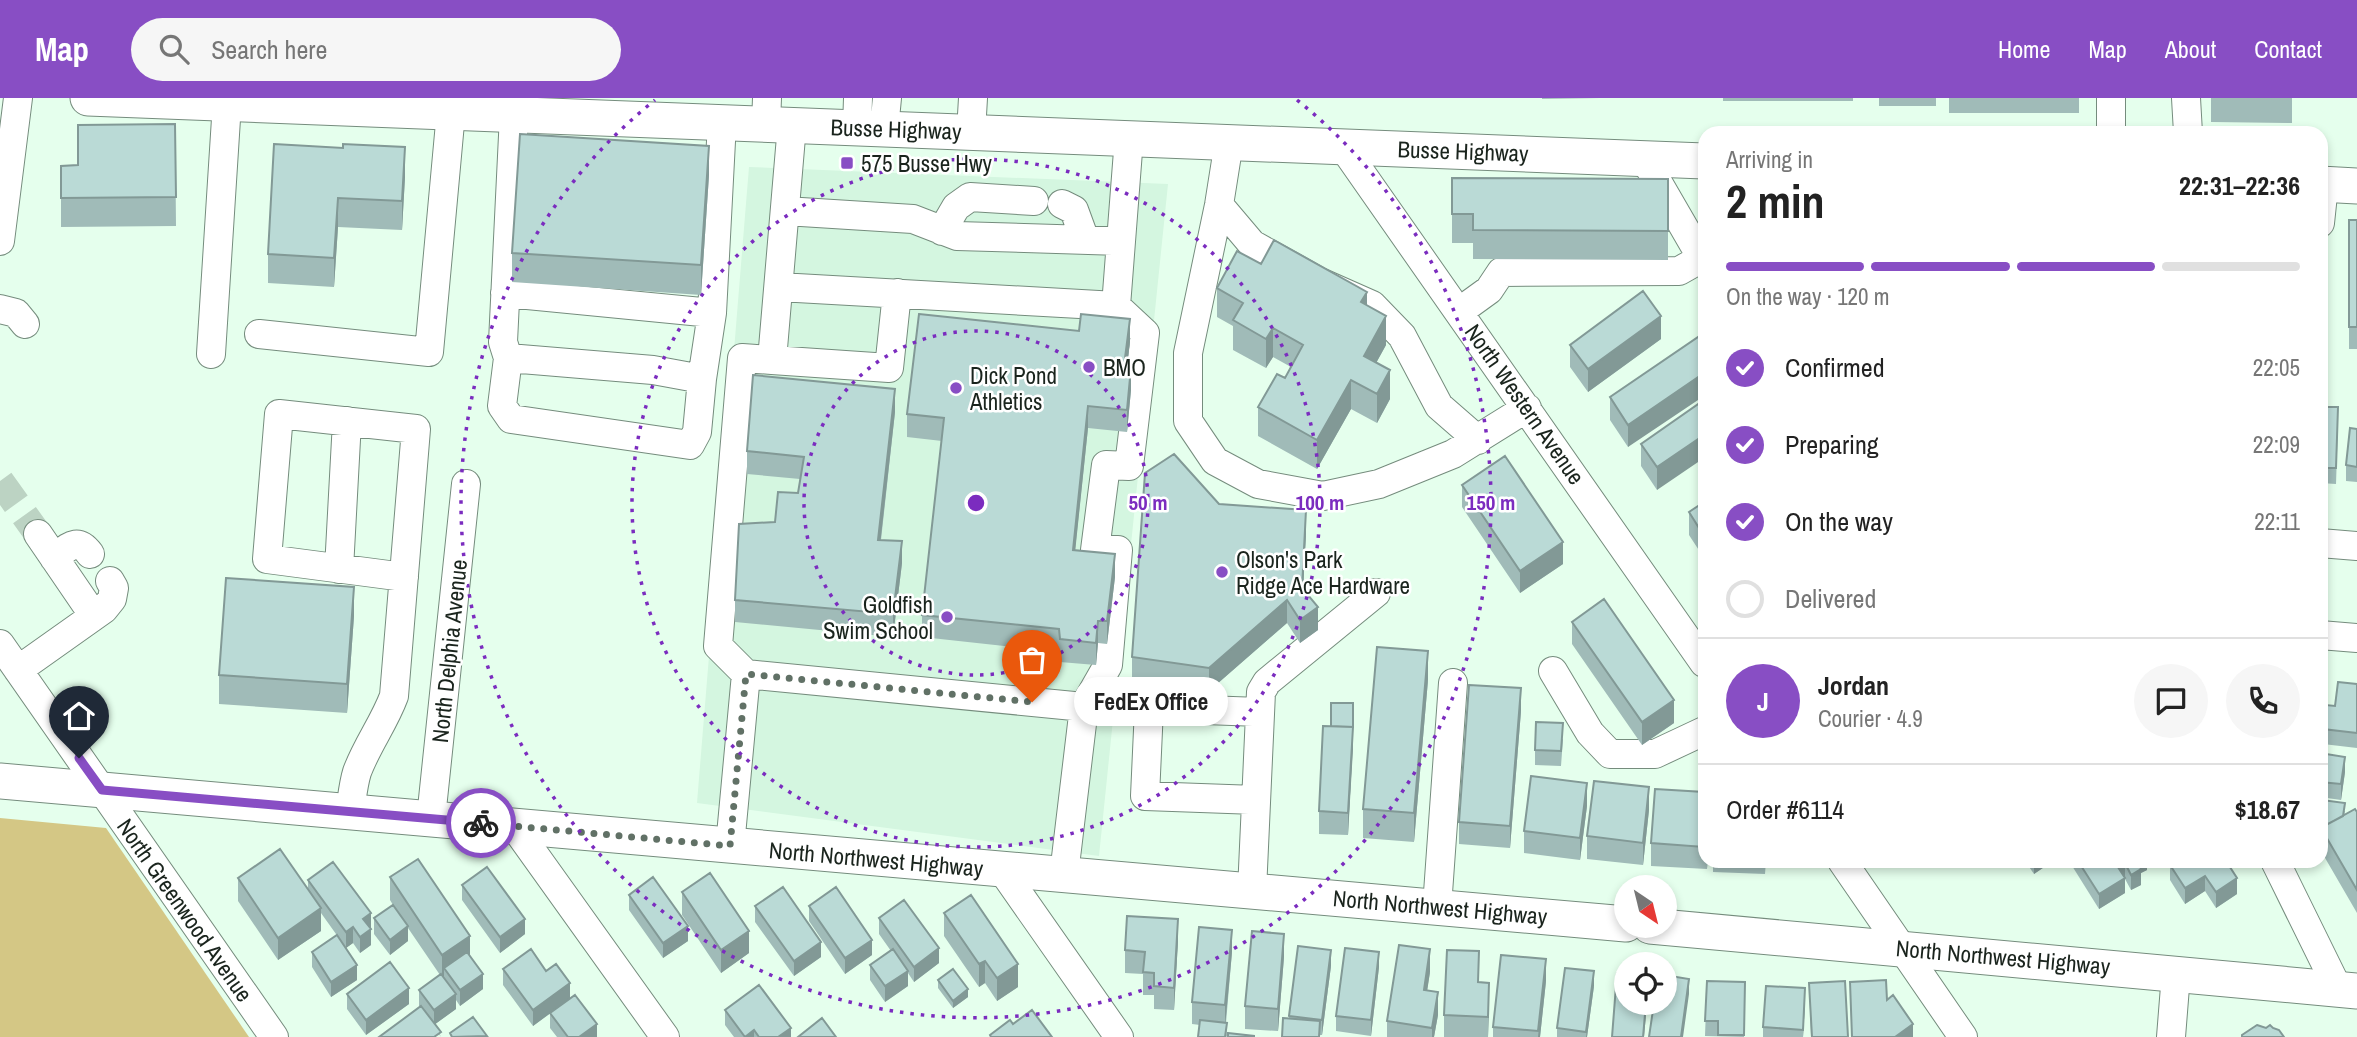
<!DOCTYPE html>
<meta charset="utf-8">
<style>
:root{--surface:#fff;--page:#f6f6f6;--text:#222;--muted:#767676;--line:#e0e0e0;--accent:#884ec4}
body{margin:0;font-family:"Archivo Narrow",sans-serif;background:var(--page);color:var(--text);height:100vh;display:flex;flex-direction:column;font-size:26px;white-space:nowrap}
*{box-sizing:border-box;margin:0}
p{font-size:23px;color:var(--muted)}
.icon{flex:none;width:38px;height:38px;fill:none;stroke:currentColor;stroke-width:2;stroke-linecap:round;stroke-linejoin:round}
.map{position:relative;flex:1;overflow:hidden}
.panel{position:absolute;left:1698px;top:28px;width:630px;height:742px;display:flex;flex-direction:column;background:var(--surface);border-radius:21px;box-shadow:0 4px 10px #0003}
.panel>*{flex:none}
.needle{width:46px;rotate:145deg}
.controls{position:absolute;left:1614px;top:777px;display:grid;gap:14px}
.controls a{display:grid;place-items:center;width:63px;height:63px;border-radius:50%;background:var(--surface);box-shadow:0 4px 10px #0003;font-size:35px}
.pin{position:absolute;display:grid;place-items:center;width:60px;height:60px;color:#fff;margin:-72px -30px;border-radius:50% 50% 50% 0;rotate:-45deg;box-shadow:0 0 7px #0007}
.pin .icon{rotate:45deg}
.courier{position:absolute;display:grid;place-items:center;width:70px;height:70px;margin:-35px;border:5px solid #884ec4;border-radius:50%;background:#fff;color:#222;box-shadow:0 2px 9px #0007}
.bubble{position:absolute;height:49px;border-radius:24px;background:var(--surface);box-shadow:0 4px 10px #0003;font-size:23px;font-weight:800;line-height:49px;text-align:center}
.overview em{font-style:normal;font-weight:800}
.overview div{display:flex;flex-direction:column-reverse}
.overview{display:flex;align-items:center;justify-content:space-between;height:119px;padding:0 28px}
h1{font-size:46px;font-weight:800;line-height:52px}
.bar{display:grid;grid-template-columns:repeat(4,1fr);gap:10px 7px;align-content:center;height:84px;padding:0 28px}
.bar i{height:9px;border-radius:5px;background:var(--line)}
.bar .active{background:var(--accent)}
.bar p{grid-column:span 4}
.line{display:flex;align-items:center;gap:18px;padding:0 28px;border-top:2px solid var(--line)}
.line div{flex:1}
.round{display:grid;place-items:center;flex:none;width:74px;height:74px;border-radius:37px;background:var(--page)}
ol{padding:0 28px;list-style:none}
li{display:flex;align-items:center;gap:21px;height:77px}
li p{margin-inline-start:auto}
li .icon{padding:7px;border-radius:50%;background:var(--accent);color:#fff;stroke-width:4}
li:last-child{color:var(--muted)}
li i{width:38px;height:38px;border:4px solid var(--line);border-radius:50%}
header{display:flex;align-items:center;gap:42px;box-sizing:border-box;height:98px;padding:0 35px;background:var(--accent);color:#fff}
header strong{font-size:33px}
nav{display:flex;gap:38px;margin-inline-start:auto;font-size:24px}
.search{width:490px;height:63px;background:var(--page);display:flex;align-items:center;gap:18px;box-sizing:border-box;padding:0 24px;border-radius:38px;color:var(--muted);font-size:26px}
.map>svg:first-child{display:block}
.built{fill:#d4f6e0}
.green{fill:#d4c785}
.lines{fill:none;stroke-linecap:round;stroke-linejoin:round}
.minor-tunnel{stroke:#bcd3c3;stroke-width:28;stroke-dasharray:28 14;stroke-linecap:butt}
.minor-casing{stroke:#758c7d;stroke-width:30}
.major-casing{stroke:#758c7d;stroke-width:37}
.minor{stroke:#fff;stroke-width:28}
.major{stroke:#fff;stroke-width:35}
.wall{fill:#a0bbb8}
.shaded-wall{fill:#829996}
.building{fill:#badad6;stroke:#829996;stroke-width:2}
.done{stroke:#617166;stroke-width:7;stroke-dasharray:0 12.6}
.route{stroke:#884ec4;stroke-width:9}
.ring{fill:none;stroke:#7b2cbf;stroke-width:3.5;stroke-dasharray:3.5 7}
.poi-dot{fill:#884ec4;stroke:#fff;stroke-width:2.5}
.labels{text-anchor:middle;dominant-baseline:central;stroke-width:5;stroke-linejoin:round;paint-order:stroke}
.street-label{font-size:23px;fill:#1a241d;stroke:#fff}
.poi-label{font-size:23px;fill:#1a241d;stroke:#fff;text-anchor:start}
.centre{fill:#7b2cbf;stroke:#fff;stroke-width:3.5}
.ring-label{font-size:21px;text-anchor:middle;font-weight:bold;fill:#7b2cbf;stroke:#fff;stroke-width:5;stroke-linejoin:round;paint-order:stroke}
</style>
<header>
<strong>Map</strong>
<div class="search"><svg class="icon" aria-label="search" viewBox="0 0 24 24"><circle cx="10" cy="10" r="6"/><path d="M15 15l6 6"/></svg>Search here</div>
<nav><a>Home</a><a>Map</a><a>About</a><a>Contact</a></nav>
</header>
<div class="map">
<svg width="2357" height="939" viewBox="0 0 2357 939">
<rect width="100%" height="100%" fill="#e5ffed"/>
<path class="built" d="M749,69l419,17 -69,672 -402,-53z"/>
<path class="green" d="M0,720l106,10 143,209h-249z"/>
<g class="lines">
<path class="minor-tunnel" d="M0,383l38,53"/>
<g class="minor-casing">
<path id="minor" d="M2186,0l2,35
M766,26l1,-26
M857,30l1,-30
M884,31l3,-31
M971,34l2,-34
M2111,35v-35
M1229,44l-10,63 -31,148v68l27,40 43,23 65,12 56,-12 74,-30 74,-46
M1343,49l361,516
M1649,69l55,95
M1062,106l12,6 11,30
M1219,107l33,39 68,38 52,23 30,31 37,70 39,34
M785,113l128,8 44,17 164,5
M2320,125l4,-38
M942,133l14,-24 14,-10 64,4
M0,143l18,-143
M779,189l337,19 29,27 -16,133 -23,-1 -11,85h23l-10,115 -24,42
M505,195l207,20
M1116,208l13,-168
M0,211l16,4 9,11
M1460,213l29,-21 12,-18 178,-1 23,-13
M259,236l170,18 22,-240 5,-14
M211,256l16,-251
M508,260l145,12 49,9 -5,53 -7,13 -179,-26 -9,-13 6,-48 -5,-16 11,-227
M772,262l117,8 8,-75
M702,281l10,-66 10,-191
M38,436l56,82
M2320,445l37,3
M54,460c15,-11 23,-22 36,-4
M339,471l8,-148
M2320,537l37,3
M0,546l274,393
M18,572l86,-61 8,-10 2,-11 -4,-7
M1553,573l37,62 20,21h45l49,-23
M746,576l338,33 -20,167
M1256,702l-111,-4 4,-88 111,4
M350,713c2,-12 3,-26 7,-39 10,-27 27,-49 37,-76l22,-267 -137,-15 -12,145 137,18
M431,720l35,-334
M514,728l151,211
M730,748l16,-172 -28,-28 24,-288 30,2 20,-235
M1842,763l121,176
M2275,763l63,128
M1002,772l117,167
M1252,793l9,-199 6,-10 109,-89
M1437,809l16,-224
M2171,939l5,-63"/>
</g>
<g class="major-casing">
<path id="major" d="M88,0l1616,63
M2320,86l37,2
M0,683l1626,143
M1650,828l707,65"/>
</g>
<use href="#minor" class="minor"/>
<use href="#major" class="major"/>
</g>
<path class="wall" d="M1542,0h58l-58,1z
M1723,0h130v3h-130z
M1879,0h57v8h-57z
M1949,0h130v15h-130z
M2211,0h81v25l-81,-1z
M175,26l1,102 -115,1v-61l17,-1z
M274,46l131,33 -3,53 -64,-3 -4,60 -66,-4v-29z
M709,77l-8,120 -189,-13v-29z
M1452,80l216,1v81l-195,-1v-16h-21z
M2349,122h8v129h-8z
M1261,166l106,41 19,40 -10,18 14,36 -13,24 -26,-14 -34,60 -59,-33v-29l27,-29 6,-11 -18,-10 -7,11 -33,-18v-24l-16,-9v-29z
M1704,235l-76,114 -18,-27v-23z
M1661,241l-73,53 -18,-25v-22z
M1130,244l-3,25 4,23 -4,42 -39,-4 -13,122 40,27 -8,67 -9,-1 -2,22 -36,-3 -1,-10 -137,-15v-22l20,-174 -35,-4v-23z
M2320,258l4,16 -2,25h-2z
M1704,302l-47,90 -16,-24v-22z
M2320,309l18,16 -2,61 -16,-1z
M895,314l-14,128 21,23 -9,74 -158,-15v-22l40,-78 23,-29 2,-14 -53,-5v-23z
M2357,331v53l-11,-1v-16z
M1462,387l101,79 -43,29 -58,-86z
M1704,404v56l-15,-23v-23z
M1219,406l87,29 -3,56 15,41 -18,13 -13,-20 -78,68 -77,-12v-22z
M354,518l-7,97 -128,-9v-29z
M1572,524l102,101 -32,22 -70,-101z
M1428,582l-14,162 -51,-4v-29z
M2357,586v64l-34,-4v-15l12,-23z
M1353,605v33l-5,99 -29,-1v-23l12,-85z
M1521,613l-11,137 -51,-4v-22z
M1563,641l-2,27 -26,-1v-15z
M2320,655l25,19 -4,28 -21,-3z
M1704,694v69h4l-1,8 -56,-3v-23z
M1587,708l-7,54 -56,-7v-22z
M1649,712l-6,55 -56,-6v-23z
M2345,713l-1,4 13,-3v101l-36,-62 -1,-39z
M1713,763h53l-1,13 -52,-2z
M1961,763h15l-10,7z
M2025,763h28l-19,13z
M2069,763h78v9l-6,3v12l-10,5 -6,-11v14l-26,16z
M2176,763l61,33 -21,14 -11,-17 -20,13 -15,-24v-15z
M390,779l80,79 13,33 -23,17 -4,-6v9l-21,15 6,13 -22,-31v-16l21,-15 -32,-47v13l-18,14 -16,-21v-16l19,-13 -3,-5z
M238,780l70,11v-9l63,49v16l-11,8 -7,-10 -7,5 -25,-35v18l-43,29 -40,-59z
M462,787l63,49 -25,19 -38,-53z
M682,794l67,61 -28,20 -39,-58z
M629,797l59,46 -25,17 -34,-48z
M755,808l66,51 -27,19 -39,-54z
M809,808l63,49 -27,19 -36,-53z
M944,815l74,74 -21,14 -12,-18 -6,4 -35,-51z
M879,820l60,45 -25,19 -6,-9v13l-23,16 -15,-22v-15l21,-14 -12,-17z
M1178,843l-4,69 -20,-1v-14h-11v-21l-18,-1v-23z
M312,854l45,28 -26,17 -19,-30z
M1232,854l-6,71 1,14 -27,-12 -8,-1v-22z
M1284,859l-6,74 -33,-2v-23z
M1331,868l-9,69h-2l-31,-16v-3z
M1379,869l-8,69 -35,-5v-15z
M503,871l43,2 24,27 27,39h-40l-7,-9v-15l-17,13 -30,-41z
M1430,874l-3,18 11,25 -4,22h-47v-16z
M938,882l30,17 -15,11 -15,-20z
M1546,883l-6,56h-47v-10z
M1707,883l38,1 -1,55 -39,-1z
M1479,884l10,23 -1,32h-44v-22z
M1809,885l39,54h-37z
M1594,888l-7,51h-30v-9z
M347,896l62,10 -43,31 -19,-26z
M1805,905l-2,34h-40v-10z
M725,912l66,27h-57l-9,-12z"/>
<path class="shaded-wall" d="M709,48v29l-8,120v-30z
M405,49v30l-3,53v-29z
M338,100v29l-4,60v-29z
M1367,194v29l-6,-19z
M1386,218v29l-22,40v-29z
M1661,218v23l-73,53v-23z
M1130,221v23l-6,47v-23z
M1273,230v29l-7,11v-29z
M1131,269v23l-4,42v-22z
M1390,272v29l-13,24v-29z
M1704,275v23l-76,51v-22z
M1351,282v29l-34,60v-29z
M895,291v23l-17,151v-23z
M1088,308v22l-15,144v-22z
M1704,337v23l-47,32v-23z
M1306,412v23l-4,77v-22z
M902,443v22l-9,74v-23z
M1563,444v22l-43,29v-22z
M1115,456v23l-8,67v-23z
M354,489v29l-7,97v-29z
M1287,502v23l-78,68v-23z
M1318,509v23l-18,13v-23z
M1098,523v22l-2,22v-22z
M1428,553v29l-14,162v-29z
M1521,590v23l-11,137v-22z
M1674,602v23l-32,22v-23z
M1353,629v22l-5,86v-22z
M2345,659v15l-4,28v-16z
M1587,685v23l-7,54v-22z
M1649,689v23l-6,55v-22z
M1966,763h10l-10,7z
M2034,763h19l-19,13z
M2136,763h11v9l-6,3v12l-10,5v-15z
M2125,765v30l-26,16v-15l21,-13v-15z
M2205,778v15l-20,13v-16z
M2237,780v16l-21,14v-16z
M321,810v23l-43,29v-22z
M371,815v32l-11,8v-16l3,-18z
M525,821v15l-25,19v-16z
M1178,821v22l-4,69v-22z
M408,828v15l-18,14v-15z
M688,828v15l-25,17v-15z
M353,829v16l-7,5v-16z
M1232,832v22l-7,75v-22z
M749,833v22l-28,20v-23z
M1284,836v23l-6,74v-22z
M470,838v23l-26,9v8l-2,2v-23z
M872,842v15l-27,19v-16z
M821,844v15l-27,19v-15z
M939,850v15l-25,19v-15z
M1430,851v23l-6,40v-22z
M1331,852v16l-9,69v-15z
M1379,854v15l-8,69v-16z
M1546,861v22l-6,56h-2z
M985,863v22l-6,4v-23z
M1018,866v23l-21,14v-23z
M357,867v15l-26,17v-15z
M908,873v15l-23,16v-16z
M1594,873v15l-7,51h-1z
M483,876v15l-23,17v-16z
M1689,881v15l-6,43h-2z
M570,885v16l-37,27v-16z
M1489,885v22l-1,32v-20z
M409,890v16l-43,31v-15z
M1805,890v15l-2,34v-7z
M968,891v8l-15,11v-7z
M1438,894v23l-4,22h-2v-9z
M456,896v15l-22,16v-15z
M1646,905h1l-3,34h-1z
M597,926v13h-18z
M1913,926v13h-18z
M791,930v9h-13z
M754,932v7h-9z"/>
<path class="building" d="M175,26l1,73 -115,1v-32l17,-1v-40z
M520,36l189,12 -8,119 -189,-12z
M274,46l69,4v-4l62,3 -3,54 -64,-3 -4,60 -66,-4z
M1452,80l216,1v52l-195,-1v-16h-21z
M2349,122h8v107h-8z
M1274,142l93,52 -6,10 25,14 -22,40 26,14 -13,24 -26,-14 -34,60 -59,-33 19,-33 8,4 18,-33 -30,-17 -7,11 -33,-19 10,-17 -26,-15 20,-37 24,13z
M1643,193l18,25 -73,53 -18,-24z
M919,216l160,17 2,-17 49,5 -6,47 7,1 -4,43 -39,-4 -15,144 42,4 -8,67h-9l-2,22 -36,-4 -1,-10 -137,-14 22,-197 -37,-4z
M1704,235v40l-76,52 -18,-28z
M2320,258l4,1 -2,25h-2z
M753,277l142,14 -17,151 24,1 -9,73 -158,-14 4,-76 36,-2 3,-30 20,1 6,-36 -57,-6z
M1704,302v35l-47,32 -16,-23z
M2320,309h18l-2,61h-16z
M2350,330l7,1v38l-11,-2z
M1174,356l45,50 87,6 -4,78 16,19 -18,13 -13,-20 -78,68 -77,-11 13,-184z
M1505,358l58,86 -43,29 -58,-86z
M1704,404v34l-15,-24z
M226,480l128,9 -7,97 -128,-9z
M1604,501l70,101 -32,22 -70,-100z
M1377,549l51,4 -14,162 -51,-4z
M2338,584l19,2v49l-34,-4 3,-24 9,1z
M1469,587l52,3 -11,138 -51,-4z
M1331,605h22v25v-1l-22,-1z
M1536,624l27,1 -2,28 -26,-1z
M1323,628l30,1 -5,86 -29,-2z
M2320,655l25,4 -4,27 -21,-2z
M1531,678l56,7 -7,55 -56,-7z
M1594,683l55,6 -6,56 -56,-7z
M1655,691l49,3v55l-53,-4z
M2322,702l23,3 -2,13 -17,9h-6z
M2355,711l2,3v78l-36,-62z
M280,751l41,59 -43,30 -40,-60z
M418,761l52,77 -28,19 -52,-78z
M2078,763h36l11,17 -26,16z
M2118,763h19l4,8 -10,6 -6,-12 -5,3z
M2176,763h50l11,17 -21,14 -11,-16 -20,12 -15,-23z
M333,764l38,51 -8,6 8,10 -11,8 -7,-10 -7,5 -38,-52z
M487,769l38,52 -25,18 -38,-52z
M710,775l39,58 -28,19 -39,-58z
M653,779l35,49 -25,17 -34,-48z
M783,789l38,55 -27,19 -39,-55z
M836,789l36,53 -27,18 -36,-52z
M971,797l47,69 -21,14 -12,-17 -6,3 -35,-51z
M904,802l35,48 -25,19 -35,-49z
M393,807l15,21 -18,14 -16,-22z
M1127,818l51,3 -4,69 -20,-2v-13l-11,-1 2,-20 -20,-2z
M1199,829l33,3 -7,75 -33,-3z
M1252,833l32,3 -6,75 -33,-3z
M337,837l20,30 -26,17 -19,-30z
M1399,847l31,4 -6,41 14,2 -6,36 -45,-7z
M1298,848l33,4 -9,70 -33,-4z
M1345,850l34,4 -8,68 -35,-4z
M531,851l15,22 10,-7 14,19 -37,27 -30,-41z
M893,851l15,22 -23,15 -15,-21z
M1447,852l32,1 -1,31 11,1 -1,34 -44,-2z
M467,854l16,22 -23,16 -16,-22z
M1501,857l45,4 -8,72 -45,-4z
M390,864l19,26 -43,32 -19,-26z
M1565,870l29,3 -8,61 -29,-4z
M953,871l15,20 -15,12 -15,-21z
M1617,875h9v30h20l-3,34h-31z
M441,876l15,20 -22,16 -15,-20z
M1664,877l25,4 -8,58h-32l5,-34h10z
M1886,882l1,20 6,-5 20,29 -18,13h-43l-2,-55z
M1707,883l38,1 -1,53h-26v-14h-13z
M1845,883l3,56h-36l-3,-54z
M759,887l32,43 -13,9h-19l-5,-7 -9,7 -20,-27z
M1766,888l39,2 -2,42 -40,-3z
M575,897l22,29 -18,13h-11l-18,-24z
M421,908l20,26 -7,5h-55z
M1032,912l20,27h-61l-1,-2 20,-15 3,4z
M473,919l14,19 -35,1 -2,-4z
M822,920l14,19h-38z
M1283,920l37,3 -1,16h-37z
M1200,922l27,3 -2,14h-27z
M2257,927l9,3 4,-3 3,3 6,2 5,7h-42v-2z
M1228,935l26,3v1h-26z"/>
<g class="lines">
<path class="done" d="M481,725l249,23 16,-172 286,28"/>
<path class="route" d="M79,660l23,32 379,33"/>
</g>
<g class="ring">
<circle cx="976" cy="405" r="172"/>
<circle cx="976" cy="405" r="344"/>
<path d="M1297 2A515 515 0 1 1 655 2"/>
</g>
<g class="poi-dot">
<rect x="840" y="58" width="14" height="14" rx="3.5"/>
<circle cx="1089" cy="269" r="7"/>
<circle cx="956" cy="290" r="7"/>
<circle cx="1222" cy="474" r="7"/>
<circle cx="947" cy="519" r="7"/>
</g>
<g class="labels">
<g class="street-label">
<text transform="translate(896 31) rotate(2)">Busse Highway</text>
<text transform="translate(1463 53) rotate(2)">Busse Highway</text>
<text transform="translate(1525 306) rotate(55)">North Western Avenue</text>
<text transform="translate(449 553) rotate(-84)">North Delphia Avenue</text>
<text transform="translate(876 761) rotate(5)">North Northwest Highway</text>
<text transform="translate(1440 809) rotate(5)">North Northwest Highway</text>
<text transform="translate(185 812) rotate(55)">North Greenwood Avenue</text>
<text transform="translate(2003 859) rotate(5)">North Northwest Highway</text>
</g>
<g class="poi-label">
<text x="861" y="65">575 Busse Hwy</text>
<text x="1103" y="269">BMO</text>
<text x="970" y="277">Dick Pond<tspan x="970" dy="26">Athletics</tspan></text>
<text x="1236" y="461">Olson's Park<tspan x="1236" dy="26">Ridge Ace Hardware</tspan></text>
<text x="933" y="506" text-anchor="end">Goldfish<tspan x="933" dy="26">Swim School</tspan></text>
</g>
</g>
<circle cx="976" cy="405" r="10" class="centre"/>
<g class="ring-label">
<text x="1148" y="412">50 m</text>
<text x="1320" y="412">100 m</text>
<text x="1491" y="412">150 m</text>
</g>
</svg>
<div class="controls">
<a><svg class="needle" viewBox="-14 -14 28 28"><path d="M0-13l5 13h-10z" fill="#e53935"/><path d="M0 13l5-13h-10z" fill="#767676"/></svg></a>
<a><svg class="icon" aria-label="locate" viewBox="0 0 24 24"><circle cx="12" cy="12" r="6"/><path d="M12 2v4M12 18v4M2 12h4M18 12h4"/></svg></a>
</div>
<div class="pin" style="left:1032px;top:604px;background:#ea580c"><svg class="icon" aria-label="bag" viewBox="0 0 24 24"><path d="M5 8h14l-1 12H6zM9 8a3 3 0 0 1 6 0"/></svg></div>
<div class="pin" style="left:79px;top:660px;background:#1f2937"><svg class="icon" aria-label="home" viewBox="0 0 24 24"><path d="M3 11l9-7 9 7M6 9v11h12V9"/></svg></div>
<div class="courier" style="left:481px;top:725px"><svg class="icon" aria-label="bike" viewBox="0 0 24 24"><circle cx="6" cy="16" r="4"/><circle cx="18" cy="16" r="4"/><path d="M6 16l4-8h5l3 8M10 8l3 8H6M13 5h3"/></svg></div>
<div class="bubble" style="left:1074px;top:579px;width:154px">FedEx Office</div>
<section class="panel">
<div class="overview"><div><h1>2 min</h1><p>Arriving in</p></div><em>22:31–22:36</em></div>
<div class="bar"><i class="active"></i><i class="active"></i><i class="active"></i><i></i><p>On the way · 120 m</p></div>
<ol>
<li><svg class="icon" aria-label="check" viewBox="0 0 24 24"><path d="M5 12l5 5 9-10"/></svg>Confirmed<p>22:05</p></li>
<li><svg class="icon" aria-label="check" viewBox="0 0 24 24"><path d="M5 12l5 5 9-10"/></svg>Preparing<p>22:09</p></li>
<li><svg class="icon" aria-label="check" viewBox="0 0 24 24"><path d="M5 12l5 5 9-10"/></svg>On the way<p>22:11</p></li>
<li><i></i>Delivered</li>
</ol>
<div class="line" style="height:126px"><b class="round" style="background:var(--accent);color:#fff">J</b><div><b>Jordan</b><p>Courier · 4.9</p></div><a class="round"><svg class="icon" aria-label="chat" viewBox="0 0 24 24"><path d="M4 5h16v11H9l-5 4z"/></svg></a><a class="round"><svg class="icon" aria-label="phone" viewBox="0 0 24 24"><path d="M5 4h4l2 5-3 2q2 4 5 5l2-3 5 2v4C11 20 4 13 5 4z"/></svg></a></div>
<div class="line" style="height:91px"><div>Order #6114</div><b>$18.67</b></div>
</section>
</div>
